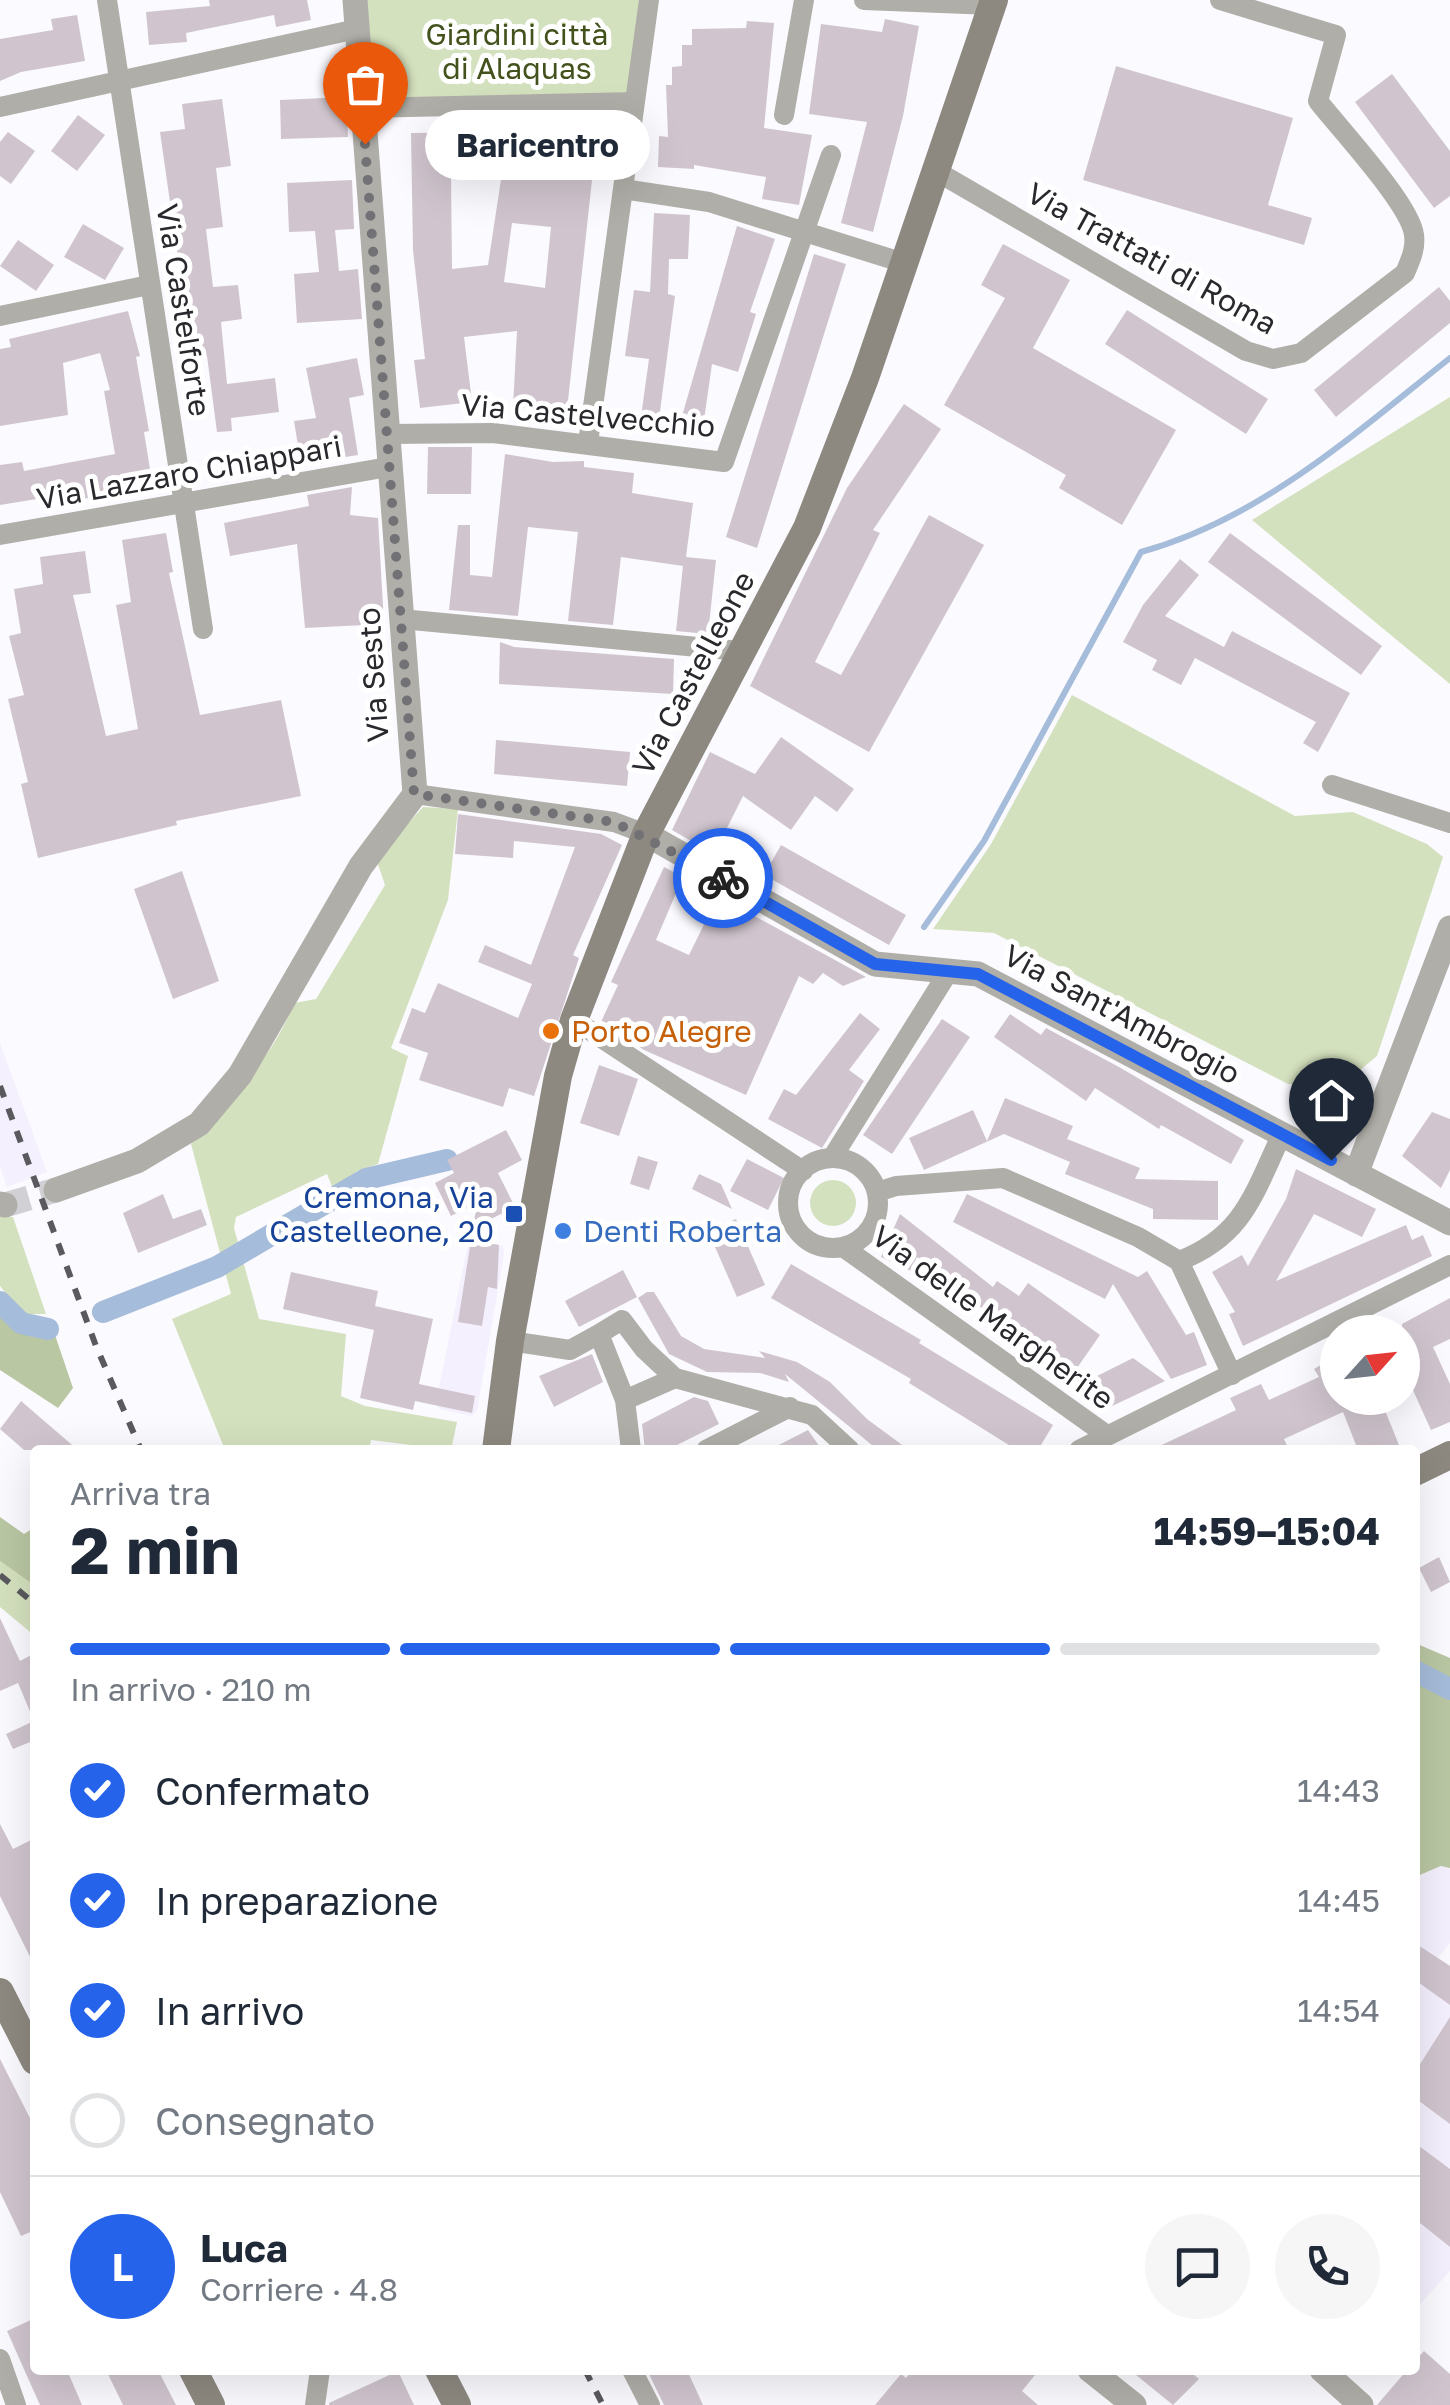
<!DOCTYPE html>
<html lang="it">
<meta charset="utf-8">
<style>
:root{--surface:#fff;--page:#f6f6f7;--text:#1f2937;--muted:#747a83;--line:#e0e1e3;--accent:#2563eb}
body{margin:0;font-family:"Golos Text",sans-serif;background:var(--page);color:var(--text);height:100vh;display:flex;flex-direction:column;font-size:38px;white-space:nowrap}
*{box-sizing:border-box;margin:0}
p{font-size:32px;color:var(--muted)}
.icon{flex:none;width:55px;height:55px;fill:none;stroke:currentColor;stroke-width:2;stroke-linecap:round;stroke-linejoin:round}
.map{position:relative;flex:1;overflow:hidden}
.details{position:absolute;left:30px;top:1445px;width:1390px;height:930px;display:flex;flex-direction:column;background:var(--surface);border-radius:10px;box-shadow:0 10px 40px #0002}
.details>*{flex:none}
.needle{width:65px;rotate:63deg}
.controls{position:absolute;left:1320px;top:1315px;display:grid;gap:20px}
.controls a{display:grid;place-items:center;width:100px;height:100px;border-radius:50%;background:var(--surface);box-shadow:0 10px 40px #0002;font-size:50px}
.pin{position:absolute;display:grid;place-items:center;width:85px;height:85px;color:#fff;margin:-102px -42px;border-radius:50% 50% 50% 0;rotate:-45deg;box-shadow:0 0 10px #0007}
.pin .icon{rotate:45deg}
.courier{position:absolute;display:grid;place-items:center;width:100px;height:100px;margin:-50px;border:8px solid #2563eb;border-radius:50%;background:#fff;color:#222;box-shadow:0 2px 12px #0007}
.bubble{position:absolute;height:70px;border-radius:35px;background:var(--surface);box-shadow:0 10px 40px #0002;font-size:32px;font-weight:700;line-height:70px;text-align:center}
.headline em{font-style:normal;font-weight:700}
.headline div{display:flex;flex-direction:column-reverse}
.headline{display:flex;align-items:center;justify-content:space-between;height:170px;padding:0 40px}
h1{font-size:65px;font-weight:700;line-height:75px}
.bar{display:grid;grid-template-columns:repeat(4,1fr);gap:15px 10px;align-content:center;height:120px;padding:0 40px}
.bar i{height:12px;border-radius:8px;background:var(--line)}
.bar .active{background:var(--accent)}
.bar p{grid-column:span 4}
.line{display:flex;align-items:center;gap:25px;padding:0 40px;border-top:2px solid var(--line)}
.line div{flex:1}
.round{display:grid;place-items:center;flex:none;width:105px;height:105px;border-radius:52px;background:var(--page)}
ol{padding:0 40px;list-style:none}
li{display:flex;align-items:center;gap:30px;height:110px}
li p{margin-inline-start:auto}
li .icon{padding:10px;border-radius:50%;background:var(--accent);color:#fff;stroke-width:4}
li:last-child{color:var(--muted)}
li i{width:55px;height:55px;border:5px solid var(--line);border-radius:50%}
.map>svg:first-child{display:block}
.built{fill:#f4f0fd}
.green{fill:#d4e1be}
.forest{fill:#bac7a3}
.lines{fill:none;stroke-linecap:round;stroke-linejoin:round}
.stream{stroke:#a5bcda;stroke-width:6}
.canal{stroke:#a5bcda;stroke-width:22}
.building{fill:#d0c5ce;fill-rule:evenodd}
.tertiary-tunnel{stroke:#d1d0d5;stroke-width:25;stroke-dasharray:25 12;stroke-linecap:butt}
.minor{stroke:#b0aea8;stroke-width:20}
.tertiary{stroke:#b0aea8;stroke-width:25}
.secondary{stroke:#8d8981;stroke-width:28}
.rail{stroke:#5a595e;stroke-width:6;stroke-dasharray:12 12;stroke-linecap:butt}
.done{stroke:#727276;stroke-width:10;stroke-dasharray:0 18}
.route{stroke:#2563eb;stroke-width:12}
.food-dot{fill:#e8710a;stroke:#fff;stroke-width:4}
.transit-dot{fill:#1a4fb4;stroke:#fff;stroke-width:4}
.shop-dot{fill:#3f7fe0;stroke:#fff;stroke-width:4}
.labels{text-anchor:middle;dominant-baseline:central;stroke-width:10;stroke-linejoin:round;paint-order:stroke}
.park-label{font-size:30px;fill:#43521c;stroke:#fff}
.street-label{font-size:30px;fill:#29282d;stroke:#fff}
.food-label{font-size:30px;fill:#c56008;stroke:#fff;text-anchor:start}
.transit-label{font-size:30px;fill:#164399;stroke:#fff;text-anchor:end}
.shop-label{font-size:30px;fill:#366cbe;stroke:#fff;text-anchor:start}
</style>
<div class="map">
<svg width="1450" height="2405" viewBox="0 0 1450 2405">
<rect width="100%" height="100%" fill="#fbfaff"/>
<path class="built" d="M0,1043l47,129 -40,15 -7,-21z
M474,1240l29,6 1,8 -27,157 -5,5 -33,-7 -3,-6 32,-159z
M1442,1866l8,2v75l-12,15 12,8v305l-35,39v-433z"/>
<path class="green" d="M357,0h291l-15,100 -266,4z
M1450,397v287l-198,-164z
M1072,695l223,121 58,-4 74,32 16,13 -66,199 -29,24 -19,6 -41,-2 -294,-151 -61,-4 58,-85z
M423,807l35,2 -10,91 -57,148 17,8 -30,108 -21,7 -24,18 -6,-15 -91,43 -2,11 25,91 87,15 -5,62 24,10 92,16 -6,28 -80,-10 -2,10h-144l-53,-131 59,-25 -40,-150c38,-43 82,-86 103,-141l22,-4 69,-114 -9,-26z
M810 1203a23 23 0 1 1 46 0a23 23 0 1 1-46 0Z
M0,1217h13l33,97h-24l-22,-28z
M0,1561l35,25v50l-35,-29z"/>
<path class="forest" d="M0,1314l14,15 41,6 18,53 -15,20 -58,-38z
M0,1517l24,17 11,-7v59l-35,-25z
M1415,1643l35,15v210l-9,-2 -26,11z"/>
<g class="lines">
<path class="stream" d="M924,927l60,-86 157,-289c120,-33 213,-118 309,-194"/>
<path class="canal" d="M0,1302l21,21 27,6
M103,1312l114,-45 149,-88 81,-19
M1415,1671l35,18"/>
</g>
<path class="building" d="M209,0h98l4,20 -35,7 -2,-12 -88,18 1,9 -38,3 -3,-33 64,-6z
M77,15l8,46 -64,11 -21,9v-42l53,-9 -2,-11z
M885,19l34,7 -16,90 -30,116 -32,-9 26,-101 -58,-8 12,-90 61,8z
M747,21l27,2 -10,105 48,7 -13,70 -37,-6 4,-22 -72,-12v4l-36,-2 1,-31 9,1 -2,-52h6v-18l10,-1v-21h10v-16l54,-1z
M1116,66l177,52 -25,87 44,13 -8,27 -221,-65z
M1392,74l58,77v45l-16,12 -79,-106z
M346,97l2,40 -67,2 -1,-39z
M222,99l9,67 -15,2 7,59 -17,2 7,58 25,-2 4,34 -21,3 6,62 48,-6 4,34 -48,6 1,13 -15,1 -10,-76 -15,1 -9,-93 -4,1 -19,-133 25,-3 -3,-25z
M78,115l27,20 -28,36 -26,-20z
M8,132l27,19 -24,33 -11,-8v-34z
M502,132l100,10 -3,38h-7l-25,230 -54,-3 4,-76 -53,6 8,65 -52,6 -6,-48 11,-1 -12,-109 -2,-117zM451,173h51l-14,92 -36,4zM512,223l39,4 -6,61 -41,-6z
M352,180l2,49 -19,1 4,41 19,-2 4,50 -65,4 -3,-49 25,-2 -4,-41 -26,1 -2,-49z
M654,213l36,2 -2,44h-19l-1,35 7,2 -17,131 -18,-3 9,-65 -24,-3 9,-66 16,2z
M83,224l41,24 -19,32 -41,-23z
M737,226l38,13 -25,73 6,2 -18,58 -26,-8 -10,70 -24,-4z
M18,240l36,25 -18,26 -36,-25z
M1003,244l67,36 -37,68 143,82 -54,95 -63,-37 7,-13 -122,-70 61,-107 -24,-13z
M814,254l32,10 -89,284 -31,-11z
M1439,287l11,14v22l-114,94 -22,-27z
M1127,310l141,89 -22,35 -141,-90z
M128,311l12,45 -4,1 13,74 -5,1 9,56 -103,16 -1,-7 -49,8v-40l22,-3 2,9 91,-17 -11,-63 6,-1 -10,-37 -37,10 5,52 -68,11v-77l11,-2 -2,-8z
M357,358l7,37 -15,3 9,57 -57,9 -7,-43 22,-3 -10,-50z
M904,404l37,25 -68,101 7,3 -65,129 26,13 88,-160 55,30 -115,207 -119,-66 97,-198z
M428,447h44l-1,47h-44z
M505,454l48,8 31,-1v6l50,6 -2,20 61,10 -7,54 30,3 -8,74 -32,-3 7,-65 -62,-9 -8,68 -45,-4 10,-89 -50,-5 -10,89 -69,-6 9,-85h12v50l22,2z
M352,487l-2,28 28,3 6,106 -79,4 -8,-84 -67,12 -6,-33 85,-17 -2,-11z
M166,533l7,39 -4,1 31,142 81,-15 20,96 -125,25 1,4 -139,33 -17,-74 7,-2 -20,-83 16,-4 -15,-59 12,-3 -7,-44 29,-5 -3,-27 45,-6 6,42 -18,2 33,141 32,-7 -22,-124 15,-3 -9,-62z
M1230,533l152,113 -21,29 -153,-113z
M1180,559l19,16 -34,41 59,31 8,-16 118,62 -32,59 -15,-9 13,-21 -121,-64 -14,27 -29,-15 5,-10 -34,-18 20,-37z
M500,642l14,5 160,12 -1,35 -174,-10z
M781,737l73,52 -17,23 -22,-16 -24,34 -48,-34 -29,58 -42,-24 38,-78 45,22z
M496,740l134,12 -3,34 -133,-12z
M458,814l143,20 21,11 -49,110 6,3 -45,138 -25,-8 -6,19 -84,-27 9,-27 -29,-10 13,-35 13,5 13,-30 80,35 14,-34 -54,-22 7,-17 46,20 44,-118 -61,-6 -1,17 -58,-4z
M781,845l125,70 -17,30 -125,-70z
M664,867l19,10 -27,63 33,15 29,-59 148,81 -23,9 -20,-13 -10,11 -14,-8 -53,119 -102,-45 -43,-28 17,-37 -7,-3z
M182,871l37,110 -46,18 -39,-110z
M860,1013l20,16 -31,41 15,11 -42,67 -54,-29 16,-30 12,6z
M1010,1014l31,21 5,-7 73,39 125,73 -13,24 -70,-39 -2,4 -64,-41 -9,13 -92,-64z
M942,1019l28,18 -78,117 -29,-19z
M599,1065l39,14 -19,57 -39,-13z
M1005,1098l68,28 -6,13 73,29 -5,11 83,2v39l-65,-1v-10l-88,-35 5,-12 -66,-28 -80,36 -15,-32 64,-28 14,31z
M1432,1112l18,7v51l-9,18 -39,-32z
M506,1130l16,30 -24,13 17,34 -42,21 4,-25 -26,13 -16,-33 19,-10 -7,-13z
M638,1156l20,6 -9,28 -19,-6z
M747,1159l37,19 -16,32 -38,-19z
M1296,1169l80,40 -14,28 -48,-23 -38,67 130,-56 6,15 11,-5 9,21 -189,90 -14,-32 6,-2 -23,-40 30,-17 6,11 38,-67z
M699,1174l22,10 11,25 -40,-20z
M163,1194l10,25 28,-10 6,16 -69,28 -15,-40z
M967,1194l171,83 9,-6 39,64 8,-3 13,33 -36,14 -58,-95 -8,15 -152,-77z
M900,1214l93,73 4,-6 22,15 9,-13 72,52 -30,43 -153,-121 -6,14 -30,-14z
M736,1219l29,66 -28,12 -29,-66z
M471,1240l28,5 -2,44 -9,-2 -6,39 -24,-4z
M791,1264l130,76 -2,3 134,82 -15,25h-21l-108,-67 2,-4 -140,-81z
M623,1270l14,27 -58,30 -14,-26z
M291,1272l87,19 -3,15 58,13 -14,65 56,12 -3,17 -57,-12 -2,9 -53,-12 14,-68 -91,-21z
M647,1292h7l27,44 23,13 61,9 -6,-7 38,11 33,20 37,37 42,31h-31l-93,-76 4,8 -29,-9 -53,-1 -38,-18 -31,-56z
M1450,1298v41l-17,8 17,37v38l-19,8 -29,-64v-42z
M592,1354l11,28 -49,25 -15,-31z
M1338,1355v43h42l19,47 -41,5 -15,-38 -59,27 5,11h-138l85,-40 -6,-12 31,-14 8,16 50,-23 -5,-8z
M1133,1358l32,23 -57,27 -15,-30z
M694,1397l14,4 11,23 -52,26h-22l-3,-26z
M21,1401l57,49h-54l-24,-21z
M808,1430l14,20h-53z
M1439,1557l11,25 -19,10 -12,-24z
M0,1618l20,43 15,-8v87l-22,9 -7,-15 28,-13 -16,-38 -18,8z
M0,1824l13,25 22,-11v129l-35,-71z
M1415,1943l35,23v39l-35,-25z
M1450,2017v107l-35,-26v-26z
M0,2059l35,69v102l-14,6 -21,-44z
M1415,2143l35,26v78l-35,-28z
M35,2318v52h32l15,35h-42l-33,-74z
M1424,2351l26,23v31h-73l30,-35h8v-9z
M106,2370h52l18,35h-53z
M647,2370h40l16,35h-39z
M913,2370h126l-17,21 16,14h-163l26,-31 5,4z
M1130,2370h58l11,9 -26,26z
M398,2371l16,34h-85v-2z"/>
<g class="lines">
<path class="tertiary-tunnel" d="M5,1205l51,-15"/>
<path class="minor" d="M107,0l96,629
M864,0l128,5
M0,107l357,-78
M363,108l272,-6
M784,115l20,-115
M936,171l310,180 27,8 28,-6 104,-80c5,-12 11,-24 9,-38 -3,-30 -75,-107 -96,-134l18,-66 -116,-35
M623,189l86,13 195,61
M0,316l149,-31
M387,434l106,-1 231,29 107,-307
M588,443l61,-443
M0,535l388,-68
M401,619l339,32
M1332,785l118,38
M415,794l199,28 32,12
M574,1020l229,151
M788 1203a45 45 0 1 1 90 0a45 45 0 1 1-90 0Z
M832,1158l117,-187
M877,1192l19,-6 107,-8 135,59 41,24 53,114
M843,1247l265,189
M1179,1261c65,-25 75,-68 103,-127
M510,1341l60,9 29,-16
M625,1400l50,-22
M631,1450l-6,-50 -26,-66 23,-14 22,29 31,29 137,37 38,35
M706,1450l84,-43
M1079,1450l371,-185
M0,2359l16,46
M632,2370l18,35
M315,2405l5,-35"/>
<path class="tertiary" d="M646,834l229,130 103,10 472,249
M1356,1174l94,-246
M56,1190l81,-29 62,-37 41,-49 121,-209 54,-72 -60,-794
M0,1204l5,1
M1090,2370l44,35
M1322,2370l39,35"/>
<path class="secondary" d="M496,1450l14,-109 48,-265 16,-56 72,-186 161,-306 58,-150 129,-378
M1415,1472l35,-17
M0,1992l35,69
M193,2370l18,35
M439,2370l18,35"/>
<path class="rail" d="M0,1086l96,260 45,104
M0,1575l35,29
M585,2370l18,35"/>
</g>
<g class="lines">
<path class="done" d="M365,144l49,650 200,28 109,56"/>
<path class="route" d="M723,878l152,86 103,10 353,186"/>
</g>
<circle class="food-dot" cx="551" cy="1031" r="10"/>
<rect class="transit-dot" x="504" y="1204" width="20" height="20" rx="5"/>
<circle class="shop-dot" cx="563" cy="1231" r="10"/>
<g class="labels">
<g class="park-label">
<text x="517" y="34">Giardini città<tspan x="517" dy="34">di Alaquas</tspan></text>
</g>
<g class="street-label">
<text transform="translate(1152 258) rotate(29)">Via Trattati di Roma</text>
<text transform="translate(184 310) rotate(81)">Via Castelforte</text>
<text transform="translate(588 415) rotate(5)">Via Castelvecchio</text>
<text transform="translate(189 472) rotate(-10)">Via Lazzaro Chiappari</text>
<text transform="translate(693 673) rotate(-62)">Via Castelleone</text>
<text transform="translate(373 675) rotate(-94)">Via Sesto</text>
<text transform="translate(1122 1014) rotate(28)">Via Sant'Ambrogio</text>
<text transform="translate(993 1317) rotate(36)">Via delle Margherite</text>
</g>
<g class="food-label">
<text x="571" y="1031">Porto Alegre</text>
</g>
<g class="transit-label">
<text x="494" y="1197">Cremona, Via<tspan x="494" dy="34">Castelleone, 20</tspan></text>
</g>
<g class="shop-label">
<text x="583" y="1231">Denti Roberta</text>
</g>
</g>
</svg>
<div class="controls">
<a><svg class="needle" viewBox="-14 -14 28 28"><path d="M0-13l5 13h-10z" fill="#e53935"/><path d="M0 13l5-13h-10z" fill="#747a83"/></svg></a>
</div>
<div class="pin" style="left:365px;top:144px;background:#ea580c"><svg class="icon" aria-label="bag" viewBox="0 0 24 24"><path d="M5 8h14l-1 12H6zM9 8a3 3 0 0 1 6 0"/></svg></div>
<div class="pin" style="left:1331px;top:1160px;background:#1f2937"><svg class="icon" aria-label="home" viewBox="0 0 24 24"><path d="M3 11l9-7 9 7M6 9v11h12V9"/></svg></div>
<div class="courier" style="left:723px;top:878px"><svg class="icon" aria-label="bike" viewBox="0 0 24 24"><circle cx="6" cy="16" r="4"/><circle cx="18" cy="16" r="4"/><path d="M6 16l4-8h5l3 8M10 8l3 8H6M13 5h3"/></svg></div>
<div class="bubble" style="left:425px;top:110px;width:225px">Baricentro</div>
<section class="details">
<div class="headline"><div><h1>2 min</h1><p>Arriva tra</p></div><em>14:59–15:04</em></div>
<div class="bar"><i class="active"></i><i class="active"></i><i class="active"></i><i></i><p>In arrivo · 210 m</p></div>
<ol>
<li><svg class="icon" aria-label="check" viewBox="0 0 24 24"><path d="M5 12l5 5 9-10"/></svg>Confermato<p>14:43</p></li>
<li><svg class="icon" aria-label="check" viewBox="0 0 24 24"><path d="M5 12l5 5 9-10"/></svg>In preparazione<p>14:45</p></li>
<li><svg class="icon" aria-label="check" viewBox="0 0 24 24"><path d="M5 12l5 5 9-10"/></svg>In arrivo<p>14:54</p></li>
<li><i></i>Consegnato</li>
</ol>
<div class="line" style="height:180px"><b class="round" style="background:var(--accent);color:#fff">L</b><div><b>Luca</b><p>Corriere · 4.8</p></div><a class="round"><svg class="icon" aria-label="chat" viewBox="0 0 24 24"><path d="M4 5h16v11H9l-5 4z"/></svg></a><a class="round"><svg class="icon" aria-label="phone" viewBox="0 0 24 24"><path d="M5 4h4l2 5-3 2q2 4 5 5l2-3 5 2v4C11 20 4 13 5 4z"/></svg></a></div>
</section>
</div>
